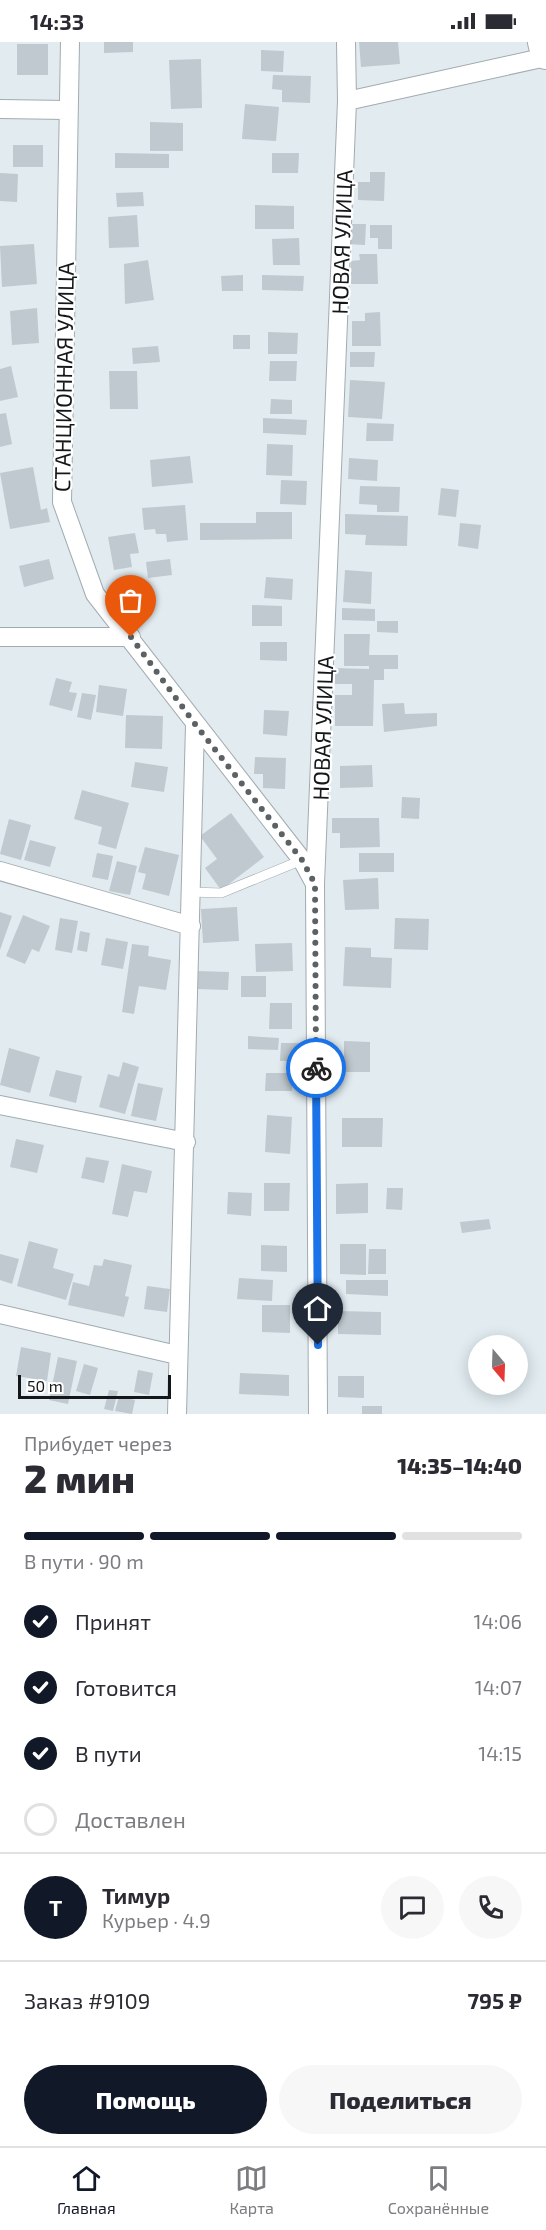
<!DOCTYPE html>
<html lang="ru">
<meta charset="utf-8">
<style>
:root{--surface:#fff;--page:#f7f7f7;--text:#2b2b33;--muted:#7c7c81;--line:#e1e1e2;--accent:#111827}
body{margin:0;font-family:"Exo 2",sans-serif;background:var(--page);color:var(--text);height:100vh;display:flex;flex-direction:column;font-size:22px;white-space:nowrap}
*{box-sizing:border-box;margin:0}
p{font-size:20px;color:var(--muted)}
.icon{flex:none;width:33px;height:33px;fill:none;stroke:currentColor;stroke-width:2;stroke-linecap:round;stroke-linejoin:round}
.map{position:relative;height:1372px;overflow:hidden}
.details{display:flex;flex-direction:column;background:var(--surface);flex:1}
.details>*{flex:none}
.needle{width:39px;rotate:161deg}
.buttons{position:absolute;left:468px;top:1293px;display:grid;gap:12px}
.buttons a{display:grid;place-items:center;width:60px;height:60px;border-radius:50%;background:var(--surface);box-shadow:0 3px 15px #0003;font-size:30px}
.scale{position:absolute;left:18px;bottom:15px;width:153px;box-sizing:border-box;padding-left:6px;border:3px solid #141719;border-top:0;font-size:16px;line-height:21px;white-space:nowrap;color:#141719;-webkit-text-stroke:4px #fff;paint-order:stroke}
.pin{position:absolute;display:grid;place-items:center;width:51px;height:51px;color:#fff;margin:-62px -26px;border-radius:50% 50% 50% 0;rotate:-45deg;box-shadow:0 0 6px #0007}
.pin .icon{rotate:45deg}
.courier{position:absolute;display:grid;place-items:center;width:60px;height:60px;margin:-30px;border:4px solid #1a73e8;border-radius:50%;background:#fff;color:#222;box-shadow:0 2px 8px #0007}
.summary em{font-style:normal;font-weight:800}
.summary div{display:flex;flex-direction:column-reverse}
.summary{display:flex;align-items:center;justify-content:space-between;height:102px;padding:0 24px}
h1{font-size:39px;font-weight:800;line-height:45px}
.bar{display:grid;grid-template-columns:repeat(4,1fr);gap:9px 6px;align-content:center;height:72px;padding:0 24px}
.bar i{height:8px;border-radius:4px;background:var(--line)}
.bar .on{background:var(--accent)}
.bar p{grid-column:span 4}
.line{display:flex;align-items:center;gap:15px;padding:0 24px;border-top:2px solid var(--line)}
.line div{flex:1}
.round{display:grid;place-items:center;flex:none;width:63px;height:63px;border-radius:32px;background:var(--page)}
ol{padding:0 24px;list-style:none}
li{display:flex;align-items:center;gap:18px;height:66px}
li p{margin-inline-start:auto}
li .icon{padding:6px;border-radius:50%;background:var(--accent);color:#fff;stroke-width:4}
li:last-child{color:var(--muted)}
li i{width:33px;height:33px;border:3px solid var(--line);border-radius:50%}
.cta{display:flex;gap:12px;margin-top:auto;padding:12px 24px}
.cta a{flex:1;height:69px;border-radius:36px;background:var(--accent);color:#fff;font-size:24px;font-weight:800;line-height:69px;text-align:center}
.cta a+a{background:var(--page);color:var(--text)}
.status{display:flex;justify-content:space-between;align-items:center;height:42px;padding:0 30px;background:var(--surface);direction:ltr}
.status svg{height:16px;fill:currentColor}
.menu{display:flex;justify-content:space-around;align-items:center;height:84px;border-top:2px solid var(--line);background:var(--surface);font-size:16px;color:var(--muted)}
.menu a{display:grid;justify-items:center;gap:3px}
.menu .on{color:var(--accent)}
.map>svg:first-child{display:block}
.building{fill:#c0c9cf}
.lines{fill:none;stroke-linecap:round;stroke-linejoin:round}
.service-casing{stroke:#a2abb0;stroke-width:10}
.minor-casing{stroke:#a2abb0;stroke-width:20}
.primary-casing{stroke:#a2abb0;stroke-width:32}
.service{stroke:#fff;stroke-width:9}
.minor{stroke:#fff;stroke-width:18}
.primary{stroke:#fff;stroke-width:30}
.done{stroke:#5c6164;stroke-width:6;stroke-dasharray:0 10.8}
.route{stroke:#1a73e8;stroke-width:8}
.labels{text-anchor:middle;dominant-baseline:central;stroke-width:4.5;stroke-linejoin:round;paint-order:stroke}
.street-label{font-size:22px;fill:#141719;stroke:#fff}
</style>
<div class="status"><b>14:33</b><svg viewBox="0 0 49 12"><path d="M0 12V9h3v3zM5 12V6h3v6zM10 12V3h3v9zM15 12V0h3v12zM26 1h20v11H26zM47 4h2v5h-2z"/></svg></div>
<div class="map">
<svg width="546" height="1372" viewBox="0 0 546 1372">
<rect width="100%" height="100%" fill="#e1ebf0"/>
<path class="building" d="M104,0h29v10l-29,1z
M359,0h39l2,22 -39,3z
M17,2h31v31h-31z
M261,8l23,1 -1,21 -22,-1z
M201,17l1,49 -31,1 -2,-49z
M273,33l38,1 -1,27 -28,-1v-12l-10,-1z
M245,62l34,3 -3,34 -34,-2z
M150,80l33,1v28h-33z
M13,103h30v22h-30z
M115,111l54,1v14h-54z
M272,111h27l-1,20h-26z
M370,130h15l-1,29 -26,-1v-18h12z
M0,131l18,1 -1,28 -17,-1z
M143,150l1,14 -27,1 -1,-14z
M255,163l39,1v23h-39z
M137,173l2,32 -30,1 -1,-31z
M348,182h18l-1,21 -18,-1z
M370,183h22v24h-14v-11h-8z
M299,196l1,27h-27l-1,-26z
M34,202l3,40 -35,3 -2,-41z
M359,212h18l1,30h-27v-23l9,-1z
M148,218l6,40 -29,4 -1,-40z
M243,233v16h-21l-1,-15z
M262,233l42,1 -1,15 -41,-1z
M37,266l2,35 -27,2 -2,-34z
M380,270l1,34h-29v-25h13v-8z
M268,290l30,1 -1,21h-29z
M233,293h17v14h-17z
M158,304l2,16 -27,2 -1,-16z
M350,310h25l-1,15h-24z
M270,319h27l-1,20h-27z
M11,324l7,31 -18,4v-32z
M109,329h28l1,38h-28z
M350,338l35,2 -3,37 -34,-2z
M271,357l21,1v14h-22z
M6,371l6,31 -12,3v-33z
M263,376l44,2 -1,15 -43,-2z
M367,381l27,1 -1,17h-27z
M267,402l26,1 -1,31 -26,-1z
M190,414l3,27 -41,4 -2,-27z
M349,416l29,2 -1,21 -29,-2z
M33,425l8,43 6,-2 3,14 -40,7 -10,-56z
M281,438l26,1 -1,24 -26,-1z
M360,444l40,1 -1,25h-22v-7l-18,-1z
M441,446l18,2 -3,27 -18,-2z
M185,463l3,35 -21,2 -1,-8h-10l-1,-5 -11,1 -2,-22z
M256,470h36v27l-92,1v-17h56z
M345,472l63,2 -1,30 -42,-1 1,-10 -21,-1z
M460,481l21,2 -3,24 -20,-3z
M135,491l4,20 -9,1 2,13 -18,3 -6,-33z
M49,517l5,20 -30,8 -5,-21z
M170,517l2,16 -24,3 -2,-16z
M345,528l27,2 -1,32 -28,-2z
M266,535l27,2 -1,21 -28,-2z
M252,563l30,1v20h-30z
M342,566l33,1v12l-33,-1z
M377,579h21v12l-21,-1z
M344,592h26l-1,21h29v14h-14v11h-10l-1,46h-38v-31h17v-11h-19v-16l36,1v-3h-25z
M260,600h27v19l-27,-1z
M56,636l16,4 -3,10 8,1 -5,18 -23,-6z
M99,643l28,4 -4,27 -27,-4z
M82,651l14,2 -5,25 -14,-3z
M404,661l1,11 32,-1v13l-53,6 -2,-28z
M264,668l25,1 -2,25 -24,-2z
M126,673l37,1 -1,33 -37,-1z
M255,715l31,1 -1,31 -22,-1v-14h-9z
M135,720l33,5 -4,25 -33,-5z
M372,723l1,22 -33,1v-22z
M82,748l47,13 -13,46 -18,-5 4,-17 -28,-8z
M402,755l18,1 -1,21 -18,-1z
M231,771l33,44 -43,33 -16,-22 12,-9 -17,-23z
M332,776h47l1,29 -40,1v-15h-8z
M9,777l22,6 -10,35 -21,-6z
M30,798l26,7 -6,20 -26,-7z
M145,805l34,8 -10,41 -27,-7 4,-15 -8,-2z
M97,811l16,3 -5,24 -16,-3z
M359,811h35v19h-35z
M117,819l20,5 -7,29 -21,-4z
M378,836l1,31 -34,1 -2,-30z
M237,865l2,34 -36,2 -2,-34z
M0,870l12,4 -12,34z
M23,873l27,11 -11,26 -7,-3 -7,15 -19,-8z
M60,876l18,3 -6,32 -17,-3z
M395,876l34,1 -1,31 -34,-1z
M80,889l10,2 -3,19 -10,-2z
M106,896l22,4 -5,27 -22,-4z
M292,901l1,28 -37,1 -1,-28z
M132,902l17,2 -1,10 23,4 -5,30 -27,-4 -5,28 -12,-2z
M345,905l26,1v9l21,1 -1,30 -48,-2z
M197,929l32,1 -1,18 -32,-1z
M241,934h25v21h-25z
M270,961h22v26h-23z
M248,994l31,2 -1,12 -30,-1z
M344,999l26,1v30h-26z
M281,1001h18l-1,18h-18z
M9,1006l31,9 -10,36 -30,-8z
M123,1020l16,5 -14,47 -26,-7 9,-33 11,3z
M56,1028l26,6 -6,27 -27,-7z
M266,1031h27l-1,18h-27z
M138,1041l25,5 -7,33 -25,-5z
M267,1073l25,2 -2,37 -25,-2z
M342,1076h41l-1,29h-40z
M16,1097l28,6 -7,28 -27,-6z
M86,1115l23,4 -5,22 -23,-5z
M122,1122l30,7 -5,22 -13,-2 -6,26 -16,-3z
M264,1141h26l-1,28h-25z
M368,1141v30l-32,1v-30z
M387,1146h16l-1,22 -16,-1z
M228,1150l24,1 -1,23 -24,-2z
M489,1177l2,10 -29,4 -2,-11z
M29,1199l29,8 -5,19 21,6 -8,26 -49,-14z
M340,1202h26v31l-26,-1z
M261,1203l26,1v26l-26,-1z
M369,1207h17v25h-18z
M0,1212l19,5 -7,25 -12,-4z
M104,1217l28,6 -7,31 4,1 -5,20 -56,-12 5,-23 16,4 5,-21 8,1z
M239,1236l34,2 -1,21 -35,-2z
M346,1238h42v16l-42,-2z
M147,1244l23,3 -3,23 -23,-3z
M262,1263h28v28l-28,-1z
M338,1269l43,1v23l-43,-1z
M21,1305l30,6 -4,28 -31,-5z
M58,1315l19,4 -9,43 -19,-4z
M84,1322l14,4 -8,27 -14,-4z
M138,1328l15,3 -4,22 -15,-3z
M240,1331l49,2v21l-50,-2z
M338,1334h26v22l-26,-1z
M109,1348l9,1 -5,20 -9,-2z
M119,1354l16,4 -3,14 -17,-3z
M362,1364h20v8h-20z"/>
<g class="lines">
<g class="service-casing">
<path id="service" d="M191,850l30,1 81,-33"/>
</g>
<g class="minor-casing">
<path id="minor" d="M70,0l-8,460 33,92 207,266 13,24
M347,59l199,-44
M0,67l67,1
M0,595h131
M0,829l191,55
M0,1063l186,37
M0,1272l177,41
M177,1372l18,-689
M318,1372l-3,-530 32,-783 -1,-59"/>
</g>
<g class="primary-casing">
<path id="primary" d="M543,0l3,12"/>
</g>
<use href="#service" class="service"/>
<use href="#minor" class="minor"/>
<use href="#primary" class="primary"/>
</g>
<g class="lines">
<path class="done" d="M131,595l64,87 107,136 13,24 1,184"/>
<path class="route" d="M316,1026l2,277"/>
</g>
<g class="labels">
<g class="street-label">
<text transform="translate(341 200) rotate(-88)">НОВАЯ УЛИЦА</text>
<text transform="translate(63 335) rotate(-89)">СТАНЦИОННАЯ УЛИЦА</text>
<text transform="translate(322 686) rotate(-88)">НОВАЯ УЛИЦА</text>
</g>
</g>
</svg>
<div class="buttons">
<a><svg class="needle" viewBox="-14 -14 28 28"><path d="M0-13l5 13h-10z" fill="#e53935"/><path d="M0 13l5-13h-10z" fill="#7c7c81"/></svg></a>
</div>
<div class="scale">50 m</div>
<div class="pin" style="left:131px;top:595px;background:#ea580c"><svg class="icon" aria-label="bag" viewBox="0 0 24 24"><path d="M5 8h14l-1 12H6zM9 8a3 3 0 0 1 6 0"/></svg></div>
<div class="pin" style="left:318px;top:1303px;background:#1f2937"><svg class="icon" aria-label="home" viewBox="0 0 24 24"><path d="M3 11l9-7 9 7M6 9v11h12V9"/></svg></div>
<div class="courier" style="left:316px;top:1026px"><svg class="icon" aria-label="bike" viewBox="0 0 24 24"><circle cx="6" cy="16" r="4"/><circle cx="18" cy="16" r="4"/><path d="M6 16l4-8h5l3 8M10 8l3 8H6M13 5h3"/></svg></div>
</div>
<section class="details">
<div class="summary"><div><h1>2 мин</h1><p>Прибудет через</p></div><em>14:35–14:40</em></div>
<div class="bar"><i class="on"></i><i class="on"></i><i class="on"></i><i></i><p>В пути · 90 m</p></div>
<ol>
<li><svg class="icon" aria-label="check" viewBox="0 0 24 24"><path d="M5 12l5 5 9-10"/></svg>Принят<p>14:06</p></li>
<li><svg class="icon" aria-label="check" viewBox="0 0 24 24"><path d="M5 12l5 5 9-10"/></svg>Готовится<p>14:07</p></li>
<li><svg class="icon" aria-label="check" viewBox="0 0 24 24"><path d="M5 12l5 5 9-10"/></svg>В пути<p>14:15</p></li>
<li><i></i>Доставлен</li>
</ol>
<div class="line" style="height:108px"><b class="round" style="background:var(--accent);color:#fff">Т</b><div><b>Тимур</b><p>Курьер · 4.9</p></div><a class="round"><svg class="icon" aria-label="chat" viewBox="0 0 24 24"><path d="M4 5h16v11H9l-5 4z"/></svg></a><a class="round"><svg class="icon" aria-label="phone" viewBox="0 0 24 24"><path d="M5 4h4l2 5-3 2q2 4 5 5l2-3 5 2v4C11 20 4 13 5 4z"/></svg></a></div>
<div class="line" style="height:78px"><div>Заказ #9109</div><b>795 ₽</b></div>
<div class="cta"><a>Помощь</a><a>Поделиться</a></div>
</section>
<nav class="menu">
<a class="on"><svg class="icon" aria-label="home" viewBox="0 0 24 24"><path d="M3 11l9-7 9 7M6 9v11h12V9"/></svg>Главная</a>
<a><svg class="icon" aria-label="map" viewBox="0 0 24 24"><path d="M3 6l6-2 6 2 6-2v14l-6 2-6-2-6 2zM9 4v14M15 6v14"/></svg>Карта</a>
<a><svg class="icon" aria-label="saved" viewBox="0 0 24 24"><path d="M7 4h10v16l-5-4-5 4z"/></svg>Сохранённые</a>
</nav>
